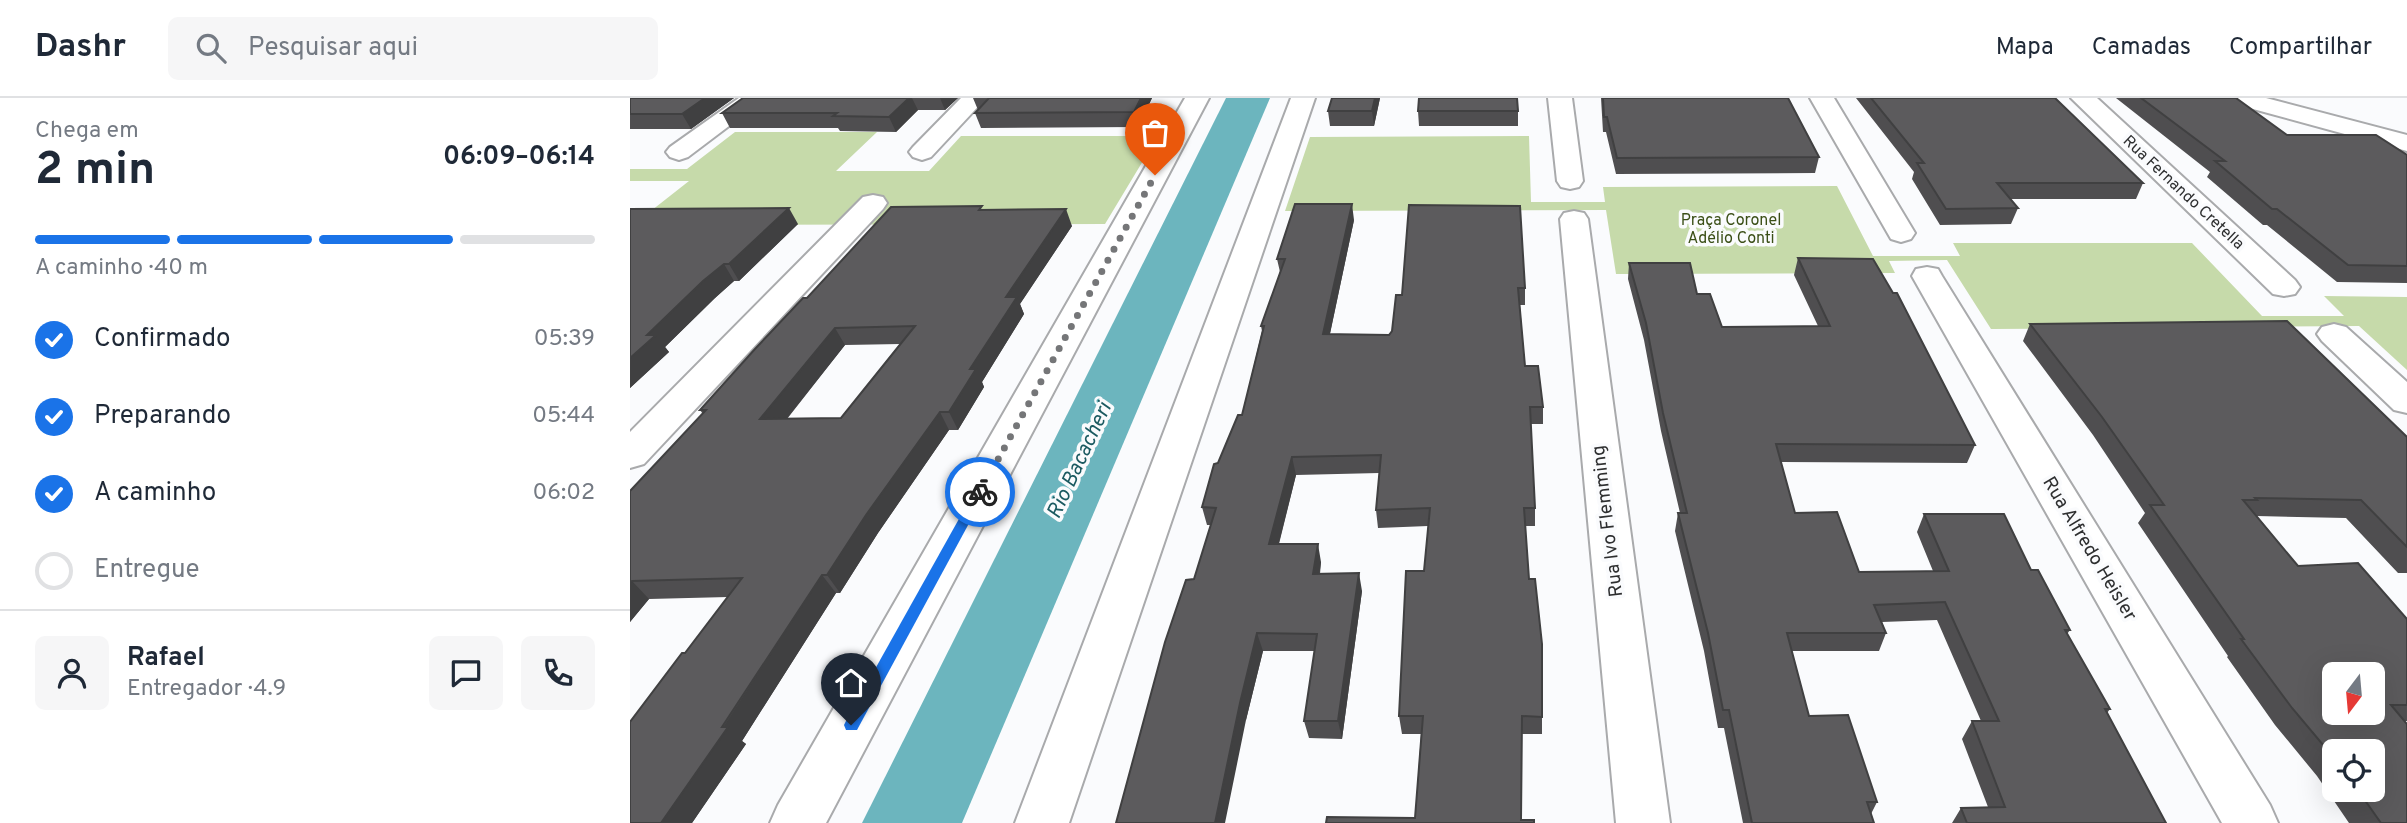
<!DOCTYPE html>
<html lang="pt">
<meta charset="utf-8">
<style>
:root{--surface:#fff;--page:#f6f6f7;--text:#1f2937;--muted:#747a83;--line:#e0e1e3;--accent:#1a73e8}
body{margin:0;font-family:Overpass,sans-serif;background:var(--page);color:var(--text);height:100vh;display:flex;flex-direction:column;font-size:26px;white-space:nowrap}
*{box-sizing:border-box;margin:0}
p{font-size:23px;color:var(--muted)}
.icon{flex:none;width:38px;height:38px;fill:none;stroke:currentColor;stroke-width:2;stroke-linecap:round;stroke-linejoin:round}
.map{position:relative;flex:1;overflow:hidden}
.drawer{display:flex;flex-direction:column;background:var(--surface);width:630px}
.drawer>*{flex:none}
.needle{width:46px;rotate:196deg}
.tools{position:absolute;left:1692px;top:564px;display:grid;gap:14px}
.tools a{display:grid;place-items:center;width:63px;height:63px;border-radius:10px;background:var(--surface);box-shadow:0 7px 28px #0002;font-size:35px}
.pin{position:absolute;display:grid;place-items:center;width:60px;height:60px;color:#fff;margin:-72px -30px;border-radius:50% 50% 50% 0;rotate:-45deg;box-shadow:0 0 7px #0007}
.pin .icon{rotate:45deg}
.courier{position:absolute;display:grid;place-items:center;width:70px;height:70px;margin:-35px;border:5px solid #1a73e8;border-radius:50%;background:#fff;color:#222;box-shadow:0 2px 9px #0007}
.summary em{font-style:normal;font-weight:700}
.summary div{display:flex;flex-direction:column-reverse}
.summary{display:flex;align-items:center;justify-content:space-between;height:119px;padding:0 35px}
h1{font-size:46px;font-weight:700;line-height:52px}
.bar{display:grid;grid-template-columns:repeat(4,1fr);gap:10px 7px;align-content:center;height:84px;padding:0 35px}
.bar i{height:9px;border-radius:5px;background:var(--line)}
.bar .current{background:var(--accent)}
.bar p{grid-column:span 4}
.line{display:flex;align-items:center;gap:18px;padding:0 35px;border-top:2px solid var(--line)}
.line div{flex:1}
.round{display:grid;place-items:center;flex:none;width:74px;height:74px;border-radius:10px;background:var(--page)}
ol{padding:0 35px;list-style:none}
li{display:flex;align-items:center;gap:21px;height:77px}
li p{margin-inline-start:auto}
li .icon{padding:7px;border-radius:50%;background:var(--accent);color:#fff;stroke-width:4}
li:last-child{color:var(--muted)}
li i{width:38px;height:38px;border:4px solid var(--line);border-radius:50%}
header{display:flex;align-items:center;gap:42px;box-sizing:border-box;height:98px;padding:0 35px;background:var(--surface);border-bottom:2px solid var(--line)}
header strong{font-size:33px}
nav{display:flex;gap:38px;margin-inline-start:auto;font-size:24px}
.search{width:490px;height:63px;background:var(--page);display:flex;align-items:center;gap:18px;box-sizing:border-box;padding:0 24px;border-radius:10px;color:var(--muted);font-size:26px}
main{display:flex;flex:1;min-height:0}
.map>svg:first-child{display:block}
.green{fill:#c6daaa}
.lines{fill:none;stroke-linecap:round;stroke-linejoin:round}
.river{fill:#6cb5be;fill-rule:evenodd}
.minor-casing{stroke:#a9aaac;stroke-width:4}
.tertiary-casing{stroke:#a9aaac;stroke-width:4}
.minor{fill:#fff;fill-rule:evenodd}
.tertiary{fill:#fff;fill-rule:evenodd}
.wall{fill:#4f4e50;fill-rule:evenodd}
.shaded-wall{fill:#404041}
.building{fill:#5c5b5d;stroke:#404041;stroke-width:2;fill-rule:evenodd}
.route{fill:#1a73e8}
.done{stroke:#757678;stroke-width:7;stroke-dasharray:0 12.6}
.labels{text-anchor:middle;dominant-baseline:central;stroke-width:7;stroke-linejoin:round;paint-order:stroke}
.far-street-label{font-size:16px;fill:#2e2f30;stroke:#fafbfd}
.far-park-label{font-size:16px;fill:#3b4f17;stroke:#fafbfd}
.street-label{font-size:19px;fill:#2e2f30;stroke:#fafbfd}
.water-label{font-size:21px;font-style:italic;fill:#1b5a61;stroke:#fafbfd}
</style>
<header>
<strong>Dashr</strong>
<div class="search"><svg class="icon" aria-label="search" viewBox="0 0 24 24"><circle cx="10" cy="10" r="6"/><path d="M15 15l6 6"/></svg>Pesquisar aqui</div>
<nav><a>Mapa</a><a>Camadas</a><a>Compartilhar</a></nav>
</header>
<main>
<section class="drawer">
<div class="summary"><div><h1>2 min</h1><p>Chega em</p></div><em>06:09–06:14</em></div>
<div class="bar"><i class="current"></i><i class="current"></i><i class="current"></i><i></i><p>A caminho · 40 m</p></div>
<ol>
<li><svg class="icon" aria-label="check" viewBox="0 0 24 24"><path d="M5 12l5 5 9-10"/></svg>Confirmado<p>05:39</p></li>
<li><svg class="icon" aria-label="check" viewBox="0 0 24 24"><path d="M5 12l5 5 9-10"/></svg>Preparando<p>05:44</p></li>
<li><svg class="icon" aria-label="check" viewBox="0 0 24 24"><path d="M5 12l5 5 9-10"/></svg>A caminho<p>06:02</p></li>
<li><i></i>Entregue</li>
</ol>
<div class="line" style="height:126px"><a class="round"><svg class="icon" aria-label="person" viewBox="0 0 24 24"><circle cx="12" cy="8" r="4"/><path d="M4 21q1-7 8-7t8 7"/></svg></a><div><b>Rafael</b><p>Entregador · 4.9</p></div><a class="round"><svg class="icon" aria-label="chat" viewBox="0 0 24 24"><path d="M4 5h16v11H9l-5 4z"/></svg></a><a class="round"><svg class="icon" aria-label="phone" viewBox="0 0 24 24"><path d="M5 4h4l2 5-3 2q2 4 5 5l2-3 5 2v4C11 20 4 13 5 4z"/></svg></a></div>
</section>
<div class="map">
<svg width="1777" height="725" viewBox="0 0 1777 725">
<rect width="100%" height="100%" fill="#fafbfd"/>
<path class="green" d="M105,34h142l-41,39h93l32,-35h197l-53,88 -472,1 56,-44h-59v-12h57z
M899,38l2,66h74l-2,-15 234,-1 36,70h87l-7,-13h239l70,73h82l-20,-20 83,1v73l-48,-44 -368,3 -44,-69 -58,1 6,12 -279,1 -10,-64 -321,1 25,-74z"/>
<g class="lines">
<path class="river" d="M596,0h44l-308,725h-100z"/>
<g class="minor-casing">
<path id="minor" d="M109,0h27l-78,59 -9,3 -9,-3 -4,-5 4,-5z
M331,0h25l-55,59 -9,3 -9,-3 -4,-5 4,-5z
M555,0h24l-383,725h-56l8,-18z
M661,0h24l-246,725h-54z
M918,0h24l11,83 -4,6 -9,2 -9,-2 -4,-6z
M1180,0h24l81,135 -4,6 -10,3 -10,-3z
M1441,0h26l198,182 5,7 -5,7 -11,2 -11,-2z
M243,97l10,2 4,6 -4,6 -239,255 -14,4v-36l233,-235z
M944,113l10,2 4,6 82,604h-54l-56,-604 4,-6z
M1297,169l11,2 4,7 328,529 8,18h-56l-310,-547 4,-7z
M1704,226l12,3 61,55v31l-13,-3 -72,-69 -5,-7 5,-7z"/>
</g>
<g class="tertiary-casing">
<path id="tertiary" d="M1597,0h39l141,37v16l-176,-48z"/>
</g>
<use href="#minor" class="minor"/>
<use href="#tertiary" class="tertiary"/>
</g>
<path class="wall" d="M0,0h104l-43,31h-61z
M113,0h215l-13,12h-27l-22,22 -56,-1 -2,-3h-108l-8,-15z
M343,0h179l-14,29 -157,1 -6,-15 3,-3z
M702,0h48l-6,28h-44l-2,-15z
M971,0h187l31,59 -4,16 -199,1 -10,-42h-3z
M1226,0h199l88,85 -7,16h-126l8,9 -7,16 -71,1 -28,-46 2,-7z
M1486,0h120l51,37 120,20v128l-70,-1 -70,-57h-4l-56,-48 3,-5z
M788,13h100v15h-99z
M0,111l168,15 -59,57h-5l-19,17 -50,49 4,5 -39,36z
M354,112l88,16 -52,78 4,10 -42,68 2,5 -26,43h-9l-71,103 -38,60h-4l-94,148 4,3 -54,79 -7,-170 43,-56 -79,2 -19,23v-131l73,-77 -3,-4 107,-112zM270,246l-59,74 -54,1 58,-74z
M724,122l-24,114 59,1 3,-4 4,-36 129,-7v17h-5l5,61 18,41v17h-12l4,84v18h-10l4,53 13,138v17h-20l-107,84 6,-84h-19l-3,-18 25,-145 4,-45 -50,2 -2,-18 3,-37 -83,2 -17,69 42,18 -1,12 42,17 -20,148 -33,-1 -5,-17 11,-70h-52l-17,69 -52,-141 17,-54h-4l-5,-18 16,-44 24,-48 20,-84 -1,-5 19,-54 -3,-13z
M1168,160l177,187 -8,18 -186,-1 14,51 64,59 74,-1 -16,-39 7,-18 107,56 39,60 -3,4 43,75 -3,4 59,110h-214l9,-15 27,-1 -26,-68 10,-18h9l-44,-101 -55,2 4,11 -7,18h-87l17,65 68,86 -6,12 3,9h-131l-19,-95h-6l-14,-77 -29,-120 3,-18h2l-19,-82 -17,-91 -16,-61 1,-16 68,31 25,33 96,-1 -24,-51z
M1400,226l377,113v136h-9l-52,-55 -89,-2 41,50 109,53v102h-2l2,102h-58l-32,-47 -42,-51 -48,-68 1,-1 -90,-133 7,-10 -52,-78 -70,-94zM1704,653l39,38h-39z"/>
<path class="shaded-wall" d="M75,0h29l-43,31 -9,-15z
M279,0h3l6,12 -22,22 -7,-15z
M310,0h18l-13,12z
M511,0h11l-14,29 -4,-15z
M745,0h5l-6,28 -2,-15z
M722,106l2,16 -28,132 -3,-18z
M159,110l9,16 -59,57 -10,-17z
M436,111l6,17 -52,78 4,10 -42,68 2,5 -26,43 -9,-18 57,-115z
M94,166l10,17 -19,17 -50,49 4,5 -39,36v-30l17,-23 56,-54z
M205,230l10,17 -73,92 -12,-18z
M310,314l9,18 -71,103 -38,60 -13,-18 39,-60z
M662,359l4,18 -22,87 -5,-18z
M688,446l3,18 -4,30 -4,-18z
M729,475l3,18 -20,148 -4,-18z
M192,477l14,18 -94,148 4,3 -54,79h-31z
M2,483l17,18 -19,23v-40z
M627,535l6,18 -17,69 -21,103h-10l25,-120z"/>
<path class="building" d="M0,0h75l-23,16h-52z
M113,0h166l-20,19 -56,-1 4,-3h-115z
M359,0h152l-7,14 -159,1z
M702,0h43l-3,13h-44z
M789,0h98l1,13h-100z
M973,0h185l31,59 -202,1 -10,-41h-3z
M1241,0h184l88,85h-146l21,25 -72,1 -29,-46h7z
M1511,0h95l51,37h89l31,20v111l-59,-1 -71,-56h-5l-57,-48h10z
M665,106h57l-29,130 66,1 3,-4 4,-36h6l7,-90 111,1 5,82h-7l7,78h13l5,41h-13l5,101h-11l5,71h6l7,65v73l-20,-1 -1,104h13v3h-208l1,-6 88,1 8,-102h-24l7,-145h18l6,-63 -54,2 5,-55 -89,2 -23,87h49l-5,30 46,-1 -21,148h-34l13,-87 -60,-1 -17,70 -25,120h-99l49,-181 21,-62 8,-1 22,-71 -14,-1 12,-43 4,-1 20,-48h4l22,-89h-3l24,-67h-8z
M352,108l-3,4 87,-1 -60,88h11l-47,72h6l-27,43h-9l-74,103 -39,60h-5l-100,152h6l-67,96h2h-33v-101l52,-69h3l57,-75 -110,3 -2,1v-91l76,-81h-6l55,-61 48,-51h4l84,-91zM285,228l-74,92 -81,1 75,-91z
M159,110l-60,56h-5l-21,17 -56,54h9l-26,23v-149z
M1168,160l75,1 20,34h4l78,152 -199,-1 19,69 42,-1 22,60 90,-1 -25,-57h80l27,56h7l32,60h-5l45,79h-5l61,114h-199l-6,-15 44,-1 -33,-86h27l-54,-119 -71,3 12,28h-99l22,83 39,-1 29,87h-10l7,21h-122l-23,-113h-6l-15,-77 -30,-120h9l-24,-100 -17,-90 -17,-60h61l7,31h13l12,33 108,-1z
M1657,223l120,116v110l-46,-47 -106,-2 2,2h-14l55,66 60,-3 49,56v86h-16l16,19v99h-26l-24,-34h16v-38h-39v7l-42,-50 -51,-69h3l-94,-134h14l-62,-88 -72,-93zM1704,576h39v38h-39z"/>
<path class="route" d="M350,390l6,4 -129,238h-11l-2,-5 2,-4 128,-229z"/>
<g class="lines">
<path class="done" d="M350,394l175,-317"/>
</g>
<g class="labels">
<g class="far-street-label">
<text transform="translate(1553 95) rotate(43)">Rua Fernando Cretella</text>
</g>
<g class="far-park-label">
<text x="1101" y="123">Praça Coronel<tspan x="1101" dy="18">Adélio Conti</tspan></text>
</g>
<g class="street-label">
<text transform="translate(978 423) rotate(-97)">Rua Ivo Flemming</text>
<text transform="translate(1459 451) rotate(59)">Rua Alfredo Heisler</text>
</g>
<g class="water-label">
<text transform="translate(450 363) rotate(-65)">Rio Bacacheri</text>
</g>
</g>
</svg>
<div class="tools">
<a><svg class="needle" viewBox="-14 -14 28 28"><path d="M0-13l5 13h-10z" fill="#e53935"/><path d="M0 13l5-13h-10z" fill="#747a83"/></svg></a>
<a><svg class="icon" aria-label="locate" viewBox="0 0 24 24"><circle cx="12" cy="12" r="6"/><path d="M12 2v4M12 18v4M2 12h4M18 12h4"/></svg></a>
</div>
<div class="pin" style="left:525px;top:77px;background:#ea580c"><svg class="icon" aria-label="bag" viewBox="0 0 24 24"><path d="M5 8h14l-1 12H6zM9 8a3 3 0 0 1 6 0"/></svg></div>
<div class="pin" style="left:221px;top:627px;background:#1f2937"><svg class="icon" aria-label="home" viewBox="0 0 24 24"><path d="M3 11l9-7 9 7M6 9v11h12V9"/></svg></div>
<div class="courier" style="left:350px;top:394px"><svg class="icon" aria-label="bike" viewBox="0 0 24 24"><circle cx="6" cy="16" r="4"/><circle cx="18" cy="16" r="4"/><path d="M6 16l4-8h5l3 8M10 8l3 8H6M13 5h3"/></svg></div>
</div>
</main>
